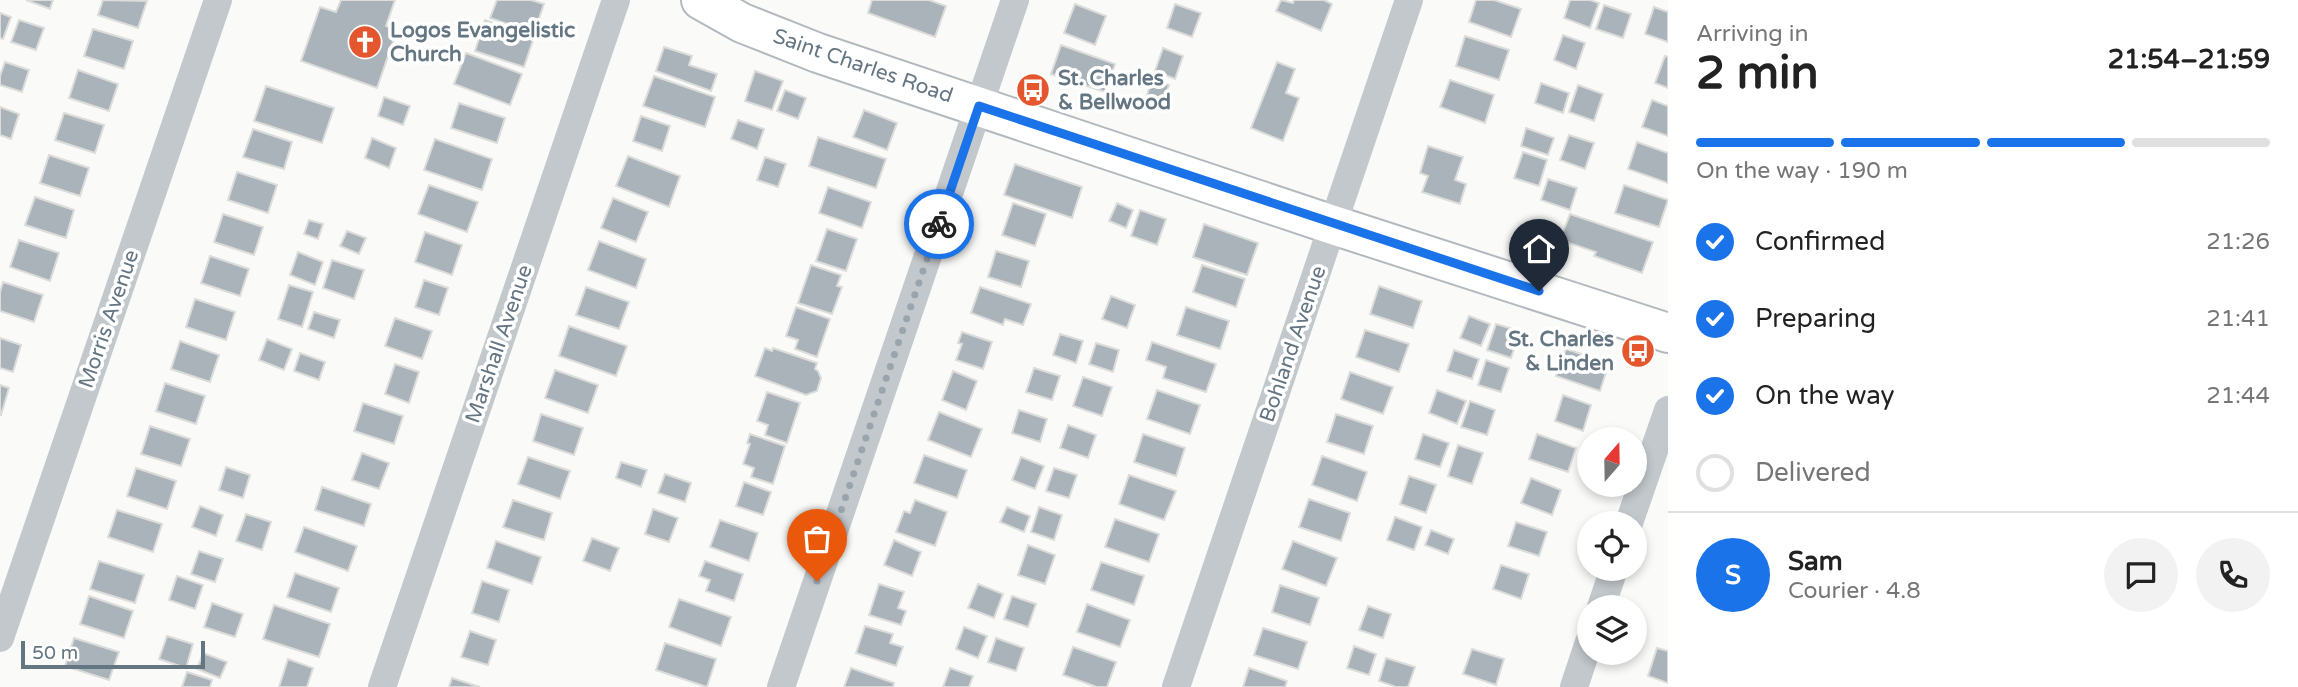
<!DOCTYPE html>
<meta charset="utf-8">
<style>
:root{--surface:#fff;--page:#f2f2f2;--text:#222;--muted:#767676;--line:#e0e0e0;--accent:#1a73e8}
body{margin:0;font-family:"Varela Round",sans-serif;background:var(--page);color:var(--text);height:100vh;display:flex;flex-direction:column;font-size:26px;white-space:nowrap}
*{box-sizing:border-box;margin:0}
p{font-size:23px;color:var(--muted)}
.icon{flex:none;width:38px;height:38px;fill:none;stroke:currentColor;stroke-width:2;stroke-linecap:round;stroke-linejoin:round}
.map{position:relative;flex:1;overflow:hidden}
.side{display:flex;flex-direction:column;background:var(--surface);width:630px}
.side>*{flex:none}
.needle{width:46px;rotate:20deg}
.fabs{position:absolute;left:1577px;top:427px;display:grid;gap:14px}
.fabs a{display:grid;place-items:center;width:70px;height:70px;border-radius:50%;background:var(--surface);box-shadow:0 4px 10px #0003;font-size:35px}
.scale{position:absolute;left:21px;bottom:18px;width:184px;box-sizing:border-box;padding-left:7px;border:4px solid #657683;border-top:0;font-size:19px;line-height:24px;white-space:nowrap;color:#657683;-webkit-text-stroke:5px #fff;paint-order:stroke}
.pin{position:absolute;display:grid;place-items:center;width:60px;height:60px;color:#fff;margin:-72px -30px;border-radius:50% 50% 50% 0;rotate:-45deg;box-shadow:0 0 7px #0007}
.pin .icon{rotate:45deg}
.courier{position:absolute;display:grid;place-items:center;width:70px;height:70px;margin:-35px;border:5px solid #1a73e8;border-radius:50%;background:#fff;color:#222;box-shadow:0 2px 9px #0007}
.headline em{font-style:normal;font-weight:700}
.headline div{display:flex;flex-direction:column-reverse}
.headline{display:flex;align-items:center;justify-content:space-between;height:119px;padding:0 28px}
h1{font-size:46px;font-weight:700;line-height:52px}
.bar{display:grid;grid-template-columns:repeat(4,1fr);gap:10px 7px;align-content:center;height:84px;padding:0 28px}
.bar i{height:9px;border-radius:5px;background:var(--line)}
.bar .selected{background:var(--accent)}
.bar p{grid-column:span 4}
.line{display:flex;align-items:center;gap:18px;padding:0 28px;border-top:2px solid var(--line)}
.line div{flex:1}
.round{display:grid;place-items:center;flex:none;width:74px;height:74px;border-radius:37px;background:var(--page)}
ol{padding:0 28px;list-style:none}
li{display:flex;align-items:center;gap:21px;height:77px}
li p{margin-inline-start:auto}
li .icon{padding:7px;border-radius:50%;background:var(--accent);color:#fff;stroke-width:4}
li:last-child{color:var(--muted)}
li i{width:38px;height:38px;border:4px solid var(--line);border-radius:50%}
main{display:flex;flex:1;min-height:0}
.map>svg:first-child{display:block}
.building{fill:#aab3b9;stroke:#dcdcda;stroke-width:2}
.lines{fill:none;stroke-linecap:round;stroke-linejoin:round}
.secondary-casing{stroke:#b3babf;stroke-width:42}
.minor{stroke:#c3c8cc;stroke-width:28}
.secondary{stroke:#fff;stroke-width:38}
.done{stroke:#99a4ac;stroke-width:7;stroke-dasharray:0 12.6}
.route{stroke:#1a73e8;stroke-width:9}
.labels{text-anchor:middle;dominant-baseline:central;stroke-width:7;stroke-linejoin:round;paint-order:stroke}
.poi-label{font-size:21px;font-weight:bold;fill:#657683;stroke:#fff;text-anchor:start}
.street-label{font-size:21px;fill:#657683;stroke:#fff}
</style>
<main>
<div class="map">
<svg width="1668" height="687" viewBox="0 0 1668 687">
<rect width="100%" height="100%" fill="#fafaf8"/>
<path class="building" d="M26,0h27l-3,9z
M103,0l44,1 -9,27 -40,-13z
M341,0h54l-9,26 11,4 -20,58 -76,-27 19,-54 16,5z
M497,0h34l13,4 -10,29 -44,-15z
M872,0h57l17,6 -11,31 -67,-24z
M1281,0l12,3 1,-3h30l8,4 -11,27 -45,-20z
M1476,0h18l27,9 -10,28 -42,-15z
M1570,0h20l9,3 -9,25 -26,-10z
M1075,4l31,12 -11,29 -31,-12z
M1175,4l26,9 -9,24 -25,-9z
M1604,5l27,9 -8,24 -27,-9z
M1654,7l14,5v30l-23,-8z
M0,13l11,4 -8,22 -3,-1z
M19,20l25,8 -8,22 -25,-8z
M485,20l49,17 -10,30 -49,-16z
M93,29l40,12 -9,28 -40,-13z
M1563,35l22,8 -9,26 -22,-9z
M1465,36l44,14 -10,30 -43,-14z
M1061,45l54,19 -10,28 -54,-18z
M664,47l28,9 -3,9 28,9 -6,17 -55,-20z
M1163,48l20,8 -8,23 -20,-8z
M466,53l56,21 -12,31 -56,-21z
M1665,56l3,1v31l-13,-5z
M5,62l24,8 -7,22 -22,-7v-9z
M1277,62l18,7 -9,24 13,5 -16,43 -32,-13z
M78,70l40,14 -9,27 -40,-13z
M755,71l28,10 -11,29 -27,-9z
M654,76l61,21 -10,30 -62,-21z
M1152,79l17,6 -7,22 -17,-6z
M1450,80l44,15 -9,28 -45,-16z
M1541,83l28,10 -6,20 -28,-10z
M1578,85l25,9 -9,27 -25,-9z
M266,86l68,22 -12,35 -68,-22z
M785,90l21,8 -8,21 -21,-8z
M384,97l26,9 -7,19 -25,-9z
M1652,100l16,6v30l-26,-9z
M459,103l46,15 -8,25 -46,-15z
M0,107l19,7 -8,25 -11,-4z
M864,110l33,13 -10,27 -34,-13z
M64,113l40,12 -9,28 -40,-13z
M641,116l29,10 -8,25 -29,-10z
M738,120l26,9 -7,20 -26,-10z
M1526,128l28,10 -6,17 -27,-9z
M253,129l39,13 -8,27 -41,-12z
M1569,135l25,8 -9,26 -25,-9z
M818,137l68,22 -10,29 -67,-22z
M372,138l24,10 -7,20 -24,-10z
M435,139l57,20 -10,31 -58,-20z
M1637,142l31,11v30l-40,-14z
M1428,146l35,11 -8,23 11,4 -6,20 -38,-12 6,-16 -8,-3z
M1523,152l24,8 -8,26 -25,-8z
M49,155l40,13 -9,28 -40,-13z
M628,156l52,20 -11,31 -53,-21z
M765,157l21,7 -8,23 -21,-7z
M1015,164l67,23 -10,31 -68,-23z
M237,172l40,13 -9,28 -40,-13z
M1548,179l29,9 -7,22 -29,-10z
M429,185l49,17 -11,30 -49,-18z
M1624,185l44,15 -9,27 -44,-14z
M828,187l43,15 -9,26 -43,-15z
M35,197l39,13 -8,28 -41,-13z
M613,198l35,14 -12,30 -35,-14z
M1013,203l33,11 -11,32 -33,-11z
M1117,203l16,7 -7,18 -17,-7z
M1140,210l26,9 -9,26 -26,-9z
M223,214l40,13 -9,28 -40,-13z
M1570,214l83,28 -11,31 -48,-17 2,-4 -36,-12z
M309,220l14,4 -5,15 -14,-5z
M1204,224l54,19 -11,32 -54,-18z
M827,229l30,10 -11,32 -30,-10z
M347,231l19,7 -7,16 -19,-8z
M425,232l37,13 -10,30 -37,-13z
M19,240l40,13 -9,28 -40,-14z
M599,241l47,18 -10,29 -48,-18z
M996,251l33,10 -8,26 -33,-10z
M298,252l25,10 -8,23 -25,-10z
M210,256l39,13 -9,27 -39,-13z
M332,260l32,10 -10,29 -31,-11z
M811,265l30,10 -4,11 5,1 -10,27 -34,-11z
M1202,265l43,14 -9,28 -43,-15z
M424,280l24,8 -9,27 -24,-8z
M3,282l40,13 -9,27 -34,-11v-19z
M289,285l24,7 -11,35 -24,-8z
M1379,286l43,15 -9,27 -43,-14z
M586,287l43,15 -10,27 -43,-14z
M980,287l51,17 -8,21 -18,-6 -2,6 -32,-12z
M1111,296l24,9 -8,23 -25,-9z
M195,299l40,13 -9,28 -40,-13z
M796,307l34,12 -13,38 -22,-8 3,-9 -12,-4z
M1186,307l43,14 -9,28 -43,-14z
M314,312l26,8 -6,18 -26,-9z
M1469,316l21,8 -9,22 -21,-8z
M395,318l37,13 -10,28 -37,-13z
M1496,324l24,7 -9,27 -24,-8z
M569,326l58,20 -11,30 -57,-20z
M1365,330l44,14 -10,28 -43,-15z
M962,332l30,10 -9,27 -27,-9 6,-16 -4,-1z
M1060,334l23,7 -7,22 -23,-8z
M0,338l21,7 -8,27 -13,-4z
M267,339l25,10 -8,21 -25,-10z
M180,341l39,14 -9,27 -39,-13z
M1152,342l64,22 -10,28 -43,-14 3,-11 -20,-7z
M1096,343l23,7 -6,22 -24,-8z
M765,348l7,3 1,-3 44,15 -2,6 3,2 3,7 -4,13 -11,4 -51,-19z
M1566,349l43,14 -9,28 -44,-15z
M1454,350l25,9 -7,20 -25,-8z
M300,353l25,9 -6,18 -25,-9z
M1486,360l23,8 -8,24 -23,-7z
M395,364l24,8 -10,31 -24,-9z
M1034,368l26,8 -8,24 -26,-8z
M555,370l43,15 -10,28 -43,-15z
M953,371l24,10 -11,29 -24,-10z
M1350,372l43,15 -10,27 -42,-15z
M1083,377l29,10 -10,29 -29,-10z
M165,383l40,13 -9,28 -40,-13z
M0,385l9,3 -8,27h-1z
M1157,390l43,15 -10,29 -43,-15z
M1437,390l29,11 -9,23 -28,-11z
M767,392l33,11 -13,40 -22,-8 3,-10 -11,-4z
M1563,395l28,10 -8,26 -28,-10z
M1470,401l25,9 -8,25 -26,-8z
M363,403l40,13 -9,28 -40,-13z
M1019,410l28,9 -7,23 -28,-9z
M939,412l43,17 -11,28 -43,-17z
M541,414l42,14 -9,27 -41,-14z
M1336,414l37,12 -9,28 -37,-12z
M1068,425l28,10 -8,23 -28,-10z
M150,426l40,13 -9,27 -40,-12z
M750,434l35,12 -12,38 -22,-7 3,-9 -11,-4 7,-20 -3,-1z
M1143,434l42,14 -9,28 -42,-14z
M1423,434l26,9 -9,24 -25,-8z
M1537,434l39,14 -8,24 -39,-13z
M1458,445l25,8 -11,31 -24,-8z
M362,453l27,10 -10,26 -27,-9z
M924,455l43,15 -10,28 -43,-15z
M1322,456l45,16 -10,29 -45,-16z
M528,457l42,14 -10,28 -42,-15z
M1021,457l23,9 -9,23 -23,-9z
M621,462l26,8 -6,17 -25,-9z
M226,467l24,8 -7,23 -24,-8z
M136,468l40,13 -9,28 -40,-13z
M1054,468l23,7 -8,23 -23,-7z
M665,474l26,9 -6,19 -27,-9z
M1129,475l47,16 -12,29 -45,-16z
M1409,476l27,9 -10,28 -26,-9z
M1531,478l30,12 -9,25 -31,-12z
M744,482l27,10 -8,23 -27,-9z
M322,487l49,17 -7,22 -49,-16z
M1309,499l41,14 -9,28 -42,-14z
M513,500l39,13 -8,27 -41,-13z
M915,500l32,12 -12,34 -39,-14 8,-21 6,2z
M200,506l23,9 -7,21 -24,-9z
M1007,507l23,9 -6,16 -24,-10z
M1039,507l23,8 -8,25 -23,-8z
M653,509l25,9 -9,24 -24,-8z
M117,510l45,14 -9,28 -45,-15z
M246,514l25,8 -9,28 -26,-9z
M1395,517l27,10 -8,23 -27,-10z
M1115,519l44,15 -10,28 -44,-15z
M720,520l38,13 -9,28 -39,-14z
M1516,522l31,10 -8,24 -31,-10z
M304,527l53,19 -9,25 -53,-19z
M1431,530l23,9 -6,15 -23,-9z
M592,538l27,10 -9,23 -27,-10z
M894,540l27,12 -9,24 -28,-11z
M496,541l45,16 -9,27 -45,-16z
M1293,541l44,17 -11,28 -44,-17z
M1028,545l27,10 -10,29 -27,-9z
M199,551l24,8 -8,23 -24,-8z
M99,561l45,14 -9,28 -45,-14z
M705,561l38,13 -9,27 -28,-10 4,-11 -11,-4z
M1101,562l43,14 -10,29 -43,-15z
M1501,565l28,9 -8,25 -28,-10z
M295,573l44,15 -8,24 -44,-15z
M177,576l26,9 -8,24 -26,-9z
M482,581l27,9 -10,32 -27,-9z
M879,584l25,8 -6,16 8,3 -5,14 -32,-10z
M978,584l25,10 -9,24 -26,-10z
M1280,585l39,13 -9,27 -38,-13z
M89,596l44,15 -9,27 -44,-14z
M1012,596l24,8 -8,23 -24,-8z
M679,599l52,18 -10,29 -52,-19z
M212,603l31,11 -8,23 -31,-10z
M1087,604l43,16 -10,27 -43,-15z
M274,605l56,19 -11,33 -56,-18z
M1368,606l23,8 -8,24 -24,-8z
M865,626l28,8 -3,9 13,4 -7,19 -40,-13z
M964,627l23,9 -9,22 -22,-9z
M1263,628l44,14 -9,27 -44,-14z
M470,631l26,9 -8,25 -27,-8z
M167,636l26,8 -7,24 -27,-9z
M74,638l45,14 -10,28 -44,-14z
M996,638l28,10 -8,23 -28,-9z
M665,643l51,16 -9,28 -51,-17z
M1354,646l22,8 -7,21 -22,-7z
M1073,647l43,15 -9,25h-10l-34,-12z
M1657,648l11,3v32l-20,-7z
M1472,649l32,10 -8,26 -33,-11z
M203,653l24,9 -7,16 -23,-9z
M1386,658l29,9 -7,20h-12l-17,-6z
M288,659l25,9 -6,19h-28z
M851,668l43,15 -1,4h-49z
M950,668l23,8 -4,11h-26z
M1249,668l38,13 -2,6h-42z
M187,672l25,8 -2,7h-28z
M452,678l28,9h-31z"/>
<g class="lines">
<g class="secondary-casing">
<path id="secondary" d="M701,0l41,23 76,30 515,172 335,108"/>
</g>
<path class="minor" d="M1629,523l39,-113
M1601,607l13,-38
M0,638l218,-638
M382,687l234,-687
M781,687l234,-687
M1176,687l233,-687
M1574,687l15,-45"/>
<use href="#secondary" class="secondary"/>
</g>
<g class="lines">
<path class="done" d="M817,581l122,-357"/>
<path class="route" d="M939,224l40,-118 560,185"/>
</g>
<defs>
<g id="church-disc" transform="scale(1.75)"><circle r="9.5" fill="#e4572e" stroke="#fff"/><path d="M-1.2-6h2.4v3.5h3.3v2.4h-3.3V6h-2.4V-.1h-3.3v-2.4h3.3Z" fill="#fff"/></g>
<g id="bus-disc" transform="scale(1.75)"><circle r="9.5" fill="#e4572e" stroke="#fff"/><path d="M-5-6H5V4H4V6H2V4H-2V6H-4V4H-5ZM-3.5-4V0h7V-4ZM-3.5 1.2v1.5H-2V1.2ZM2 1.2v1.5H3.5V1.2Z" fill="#fff"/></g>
</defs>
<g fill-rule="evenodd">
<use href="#church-disc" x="365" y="42"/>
<use href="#bus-disc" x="1033" y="90"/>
<use href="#bus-disc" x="1638" y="351"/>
</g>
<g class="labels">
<g class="poi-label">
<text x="390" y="30">Logos Evangelistic<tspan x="390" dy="24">Church</tspan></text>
<text x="1058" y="78">St. Charles<tspan x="1058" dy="24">&amp; Bellwood</tspan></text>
<text x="1614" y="339" text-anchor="end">St. Charles<tspan x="1614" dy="24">&amp; Linden</tspan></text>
</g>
<g class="street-label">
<text transform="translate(863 66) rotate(19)">Saint Charles Road</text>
<text transform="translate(109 319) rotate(-71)">Morris Avenue</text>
<text transform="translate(499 344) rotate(-71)">Marshall Avenue</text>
<text transform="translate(1293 344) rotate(-71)">Bohland Avenue</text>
</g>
</g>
</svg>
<div class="fabs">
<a><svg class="needle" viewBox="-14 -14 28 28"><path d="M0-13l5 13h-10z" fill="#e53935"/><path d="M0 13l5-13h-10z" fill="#767676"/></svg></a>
<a><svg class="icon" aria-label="locate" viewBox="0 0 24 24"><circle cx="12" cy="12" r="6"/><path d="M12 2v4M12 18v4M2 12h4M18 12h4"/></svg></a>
<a><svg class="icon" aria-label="layers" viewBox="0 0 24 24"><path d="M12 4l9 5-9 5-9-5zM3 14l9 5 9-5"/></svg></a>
</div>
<div class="scale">50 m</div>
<div class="pin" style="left:817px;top:581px;background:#ea580c"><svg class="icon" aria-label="bag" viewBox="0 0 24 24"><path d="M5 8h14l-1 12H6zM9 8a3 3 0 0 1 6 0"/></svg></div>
<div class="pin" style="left:1539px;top:291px;background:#1f2937"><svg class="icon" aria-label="home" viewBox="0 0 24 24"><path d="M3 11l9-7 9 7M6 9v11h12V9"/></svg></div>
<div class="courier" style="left:939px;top:224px"><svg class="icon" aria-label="bike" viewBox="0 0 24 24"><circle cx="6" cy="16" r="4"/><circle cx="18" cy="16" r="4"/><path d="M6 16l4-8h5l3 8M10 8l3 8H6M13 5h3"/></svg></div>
</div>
<section class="side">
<div class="headline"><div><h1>2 min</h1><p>Arriving in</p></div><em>21:54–21:59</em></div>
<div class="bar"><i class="selected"></i><i class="selected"></i><i class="selected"></i><i></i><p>On the way · 190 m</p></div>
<ol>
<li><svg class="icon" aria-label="check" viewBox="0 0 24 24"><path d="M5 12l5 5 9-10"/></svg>Confirmed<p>21:26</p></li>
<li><svg class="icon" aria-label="check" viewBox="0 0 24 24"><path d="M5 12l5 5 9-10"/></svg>Preparing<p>21:41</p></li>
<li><svg class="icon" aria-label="check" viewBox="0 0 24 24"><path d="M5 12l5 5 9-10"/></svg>On the way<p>21:44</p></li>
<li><i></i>Delivered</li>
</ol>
<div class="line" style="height:126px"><b class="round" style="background:var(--accent);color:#fff">S</b><div><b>Sam</b><p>Courier · 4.8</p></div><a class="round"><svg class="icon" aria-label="chat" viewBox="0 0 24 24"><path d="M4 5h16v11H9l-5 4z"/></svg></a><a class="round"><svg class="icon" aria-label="phone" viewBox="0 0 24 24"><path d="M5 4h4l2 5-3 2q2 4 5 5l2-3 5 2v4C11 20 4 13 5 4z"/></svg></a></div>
</section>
</main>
